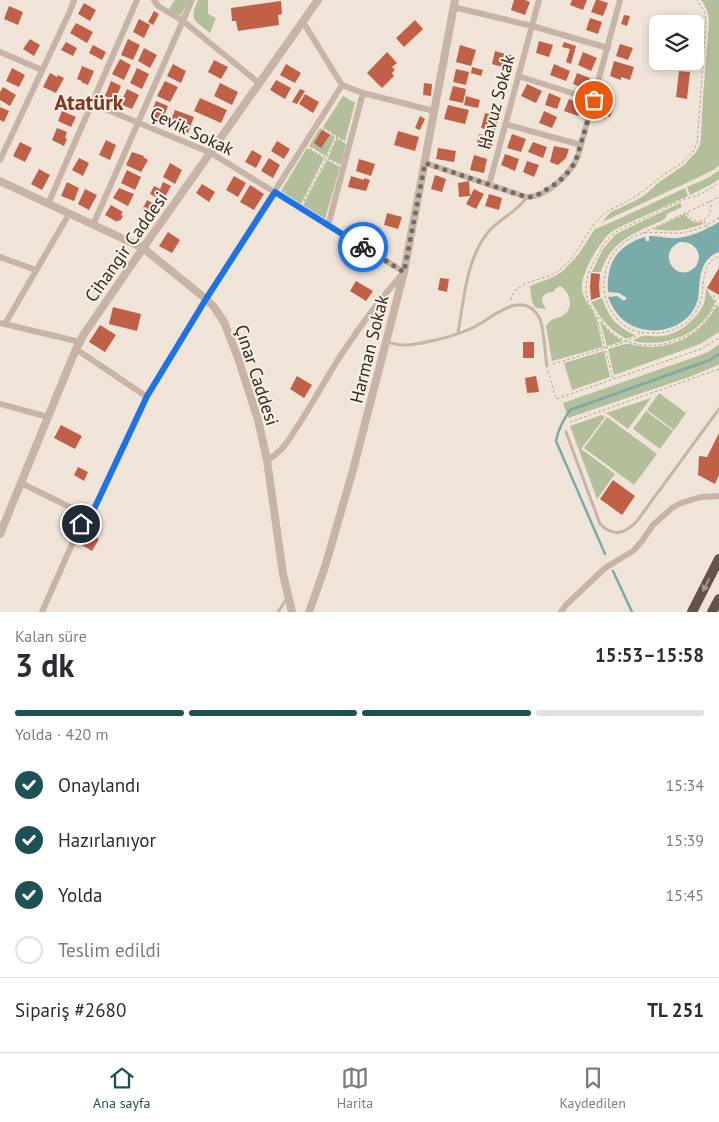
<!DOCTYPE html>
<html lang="tr">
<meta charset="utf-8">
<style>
:root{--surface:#fff;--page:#f7f7f7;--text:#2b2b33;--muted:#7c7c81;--line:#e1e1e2;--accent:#1e5153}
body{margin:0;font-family:"PT Sans",sans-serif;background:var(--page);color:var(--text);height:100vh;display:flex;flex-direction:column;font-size:19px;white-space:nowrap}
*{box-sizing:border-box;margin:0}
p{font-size:16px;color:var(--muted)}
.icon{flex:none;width:28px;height:28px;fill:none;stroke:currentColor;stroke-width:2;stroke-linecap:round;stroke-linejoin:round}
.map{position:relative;height:612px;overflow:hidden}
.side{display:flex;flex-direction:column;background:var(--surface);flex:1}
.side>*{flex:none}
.fabs{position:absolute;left:649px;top:15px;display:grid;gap:10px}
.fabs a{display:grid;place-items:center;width:55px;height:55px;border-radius:8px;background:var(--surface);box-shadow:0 2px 8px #0003;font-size:25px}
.pin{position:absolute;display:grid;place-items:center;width:42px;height:42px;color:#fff;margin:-21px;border:2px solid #fff;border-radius:50%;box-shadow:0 1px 5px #0007}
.courier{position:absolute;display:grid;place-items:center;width:50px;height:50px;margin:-25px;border:4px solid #1a73e8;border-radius:50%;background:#fff;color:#222;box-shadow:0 1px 6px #0007}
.head em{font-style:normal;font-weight:600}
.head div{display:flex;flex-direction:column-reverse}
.head{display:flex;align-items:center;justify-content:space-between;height:85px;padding:0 15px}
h1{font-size:32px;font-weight:600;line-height:38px}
.bar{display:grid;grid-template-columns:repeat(4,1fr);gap:8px 5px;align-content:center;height:60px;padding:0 15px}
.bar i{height:6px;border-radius:4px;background:var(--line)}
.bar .on{background:var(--accent)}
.bar p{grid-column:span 4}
.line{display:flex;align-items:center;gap:12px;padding:0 15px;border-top:1px solid var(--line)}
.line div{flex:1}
ol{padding:0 15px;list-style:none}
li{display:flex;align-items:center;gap:15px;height:55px}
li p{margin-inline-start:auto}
li .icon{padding:5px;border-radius:50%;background:var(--accent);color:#fff;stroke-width:4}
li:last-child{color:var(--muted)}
li i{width:28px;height:28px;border:2px solid var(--line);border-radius:50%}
.dock{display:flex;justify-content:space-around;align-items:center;height:70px;border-top:1px solid var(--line);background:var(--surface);font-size:14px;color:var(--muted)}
.dock a{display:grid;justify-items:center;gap:2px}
.dock .on{color:var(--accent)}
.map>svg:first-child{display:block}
.green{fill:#b3be9a}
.water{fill:#79abab;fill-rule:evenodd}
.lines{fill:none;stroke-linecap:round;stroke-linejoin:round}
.stream{stroke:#79abab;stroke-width:2.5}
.building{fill:#c06046}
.path{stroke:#b39e90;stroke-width:1;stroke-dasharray:2.5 2.5;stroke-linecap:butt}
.service{stroke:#c7b4a6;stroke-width:3}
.minor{stroke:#c7b4a6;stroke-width:6}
.tertiary{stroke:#c7b4a6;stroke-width:8}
.trunk{stroke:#64524b;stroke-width:10}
.oneway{fill:#a79990}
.done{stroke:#756b65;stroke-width:5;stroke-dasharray:0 9}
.route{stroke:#1a73e8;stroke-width:6}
.labels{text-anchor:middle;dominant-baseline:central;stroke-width:4;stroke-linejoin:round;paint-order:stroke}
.street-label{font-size:18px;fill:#332a26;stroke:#f8efe5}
.district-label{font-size:22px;font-weight:bold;fill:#7f3623;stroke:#f8efe5}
</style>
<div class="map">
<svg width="719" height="612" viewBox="0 0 719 612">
<rect width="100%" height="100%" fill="#f0e4d9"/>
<path class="green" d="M176,0h13l-8,15 -5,-1 -7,-4 5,-9z
M198,0h10v14l8,4 -6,15c-16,-13 -21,-12 -12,-33z
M701,0h18v165l-4,4 -20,10 -93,43 9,-10 24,-11 10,-6 13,-12 26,-18 12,-13 4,-7 1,-8 2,-41 6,-71c0,-10 -2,-17 -8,-25z
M343,96l12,7 -10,38 -22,-14z
M320,128l15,9 -9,19 -17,-10z
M337,138l9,6 -5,21 -13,-7z
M307,148l17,10 -23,46 -20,-13z
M327,160l13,7 -15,52 -22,-14z
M719,170v9l-9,6 -20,10 -3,-8 23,-10z
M685,188l3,8 -66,30c-4,2 -9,4 -13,8 -10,9 -29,41 -27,55 1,10 7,15 12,24 4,8 6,24 9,34l-51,14 -6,-35c7,-11 14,-6 20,-13 8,-8 3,-22 -6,-27l-5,3 -1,3c-7,0 -12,2 -12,10l4,7 -10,-1 -4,-6 -2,-16 21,-8 12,-7 15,-16 17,-26 17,-7z
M680,203l2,4 -15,7 -2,5c-27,13 -55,21 -64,53h-9l11,-23 13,-15z
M685,214c4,7 10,9 17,8l1,2c-19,7 -31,8 -50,5z
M706,288l9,14c-13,33 -49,46 -82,39 12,-9 15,-3 29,-5 17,-2 35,-16 42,-33 1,-4 2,-10 2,-15z
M602,298c7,20 14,28 33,37l-8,4c-17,-8 -27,-21 -36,-37z
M717,305l2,2v25l-19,12 -86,31 -6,-26c6,-1 13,-5 19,-5 3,-1 5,1 7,1 5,1 11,2 16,2 31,-1 52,-15 67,-42z
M600,321c7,8 13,15 23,20l-16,5z
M719,344v20l-3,2 -27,11 -121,41 -5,-15 135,-47 12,-5z
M604,351l6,26 -38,13 -8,-27z
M659,393l27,20 -12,17 -27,-20z
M651,398l-23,31 -22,-16z
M646,411l27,20 -13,18 -27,-20z
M602,415l3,2 -24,32 34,25 -18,25 -27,-73z
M607,417l50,37 -23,31 -50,-37z"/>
<path class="water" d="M719,222v30c-17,6 -19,22 -20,38 -1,4 0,8 -2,12 -10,29 -48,36 -71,20 -9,-6 -14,-16 -18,-25l9,-1 7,5 3,-3 -8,-5 -11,-1c-2,-28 9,-47 37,-55l1,4h3v-5c10,0 19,3 28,2 15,-1 30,-9 42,-16zM680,242c10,-1 19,5 19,16 -1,4 -2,8 -5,10 -17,16 -39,-15 -14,-26z"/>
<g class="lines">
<path class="stream" d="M605,554l-49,-113c2,-11 7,-21 14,-31l140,-50 9,-6
M613,571l19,41"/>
</g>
<path class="building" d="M514,0h11l5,2 -5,13 -14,-5z
M572,0h15l-4,10 -13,-5z
M596,0h3l9,3 -5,13 -12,-4z
M281,1l1,13 -4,1 1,10 -41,6 -2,-10h-4l-1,-13z
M84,3l12,7 -6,11 -12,-7z
M9,6l14,6 -5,13 -14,-6z
M154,11l5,3 -6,11 -5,-3z
M624,15l6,1 -3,10 -6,-2z
M590,18l12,4 -4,12 -12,-4z
M139,19l11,6 -6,13 -11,-6z
M415,20l8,9 -19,18 -8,-9z
M76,23l17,9 -6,11 -17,-10z
M30,39l10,6 -6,11 -11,-7z
M128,39l12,6 -7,15 -12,-5z
M539,41l14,4 -4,12 -13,-4z
M66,42l11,6 -4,8 -12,-6z
M564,42l12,4 -5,18 -5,-2 4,-13 -8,-2z
M620,44l13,4 -5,12 -12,-4z
M93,45l13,7 -4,8 -13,-7z
M460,45l16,5 -5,16 -15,-4z
M144,48l13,7 -7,13 -12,-7z
M495,51l18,5 -4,13 -17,-5z
M387,52l10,11 -5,4 3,3 -3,3 2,3 -12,12 -15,-15z
M583,52l14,6 -6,13 -13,-6z
M120,59l11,6 -7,15 -12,-6z
M214,60l14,7 -7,12 -13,-7z
M614,61l20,6 -4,13 -9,-3v3l-11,-4z
M173,64l13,7 -5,12 -14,-7z
M286,64l15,9 -6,10 -15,-8z
M554,64l16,7 -4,10 -16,-6z
M82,66l12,5 -6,14 -7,-3 1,-1 -5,-2z
M472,67l11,3 -2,6 -10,-3z
M12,68l13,7 -6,12 -13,-6z
M137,68l12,6 -7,15 -12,-6z
M456,69l13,3 -3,13 -13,-3z
M679,71l11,1 -3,27 -11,-2z
M50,73l7,4 1,-2 6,3 -8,15 -13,-6z
M577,73l13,5 -4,11 -13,-5z
M276,80l15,8 -6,11 -15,-9z
M111,81l10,5 -6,14 -10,-4z
M165,81l13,6 -8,15 -13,-6z
M220,83l18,9 -6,13 -18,-9z
M424,83l8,1 -1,12 -8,-1z
M527,84l15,7 -6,12 -15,-7z
M453,86l13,3 -3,14 -14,-3z
M3,87l13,8 -6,11 -10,-6v-8z
M127,89l12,6 -7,14 -12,-5z
M300,89l5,2 -8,13 -5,-2z
M549,93l12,5 -4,11 -12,-4z
M305,94l14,8 -6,11 -14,-9z
M466,96l14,4 -2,8 -14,-3z
M200,98l27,12 -6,13 -27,-12z
M569,99l14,6 -5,11 -14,-5z
M604,100l11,4 -5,13 -4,-1 -1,3 -7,-2z
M156,101l12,5 -6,15 -12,-5z
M448,105l21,5 -4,14 -21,-5z
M0,107l9,4 -5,11 -4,-2z
M175,110l19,7 -6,16 -19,-8z
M62,111l14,6 -5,10 -13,-6z
M544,111l13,6 -5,11 -13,-5z
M485,113l14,3 -4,15 -14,-3z
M420,116l5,3 -5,11 -5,-2z
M57,128l10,4 -2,6 2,1 -3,7 -12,-6z
M322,130l8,5 -9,13 -7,-5z
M398,131l21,6 -4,14 -21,-6z
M479,134l15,3 -3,14 -15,-4z
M512,134l14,5 -5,13 -14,-4z
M106,140l10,5 -6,15 -11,-5z
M277,141l13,8 -6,10 -13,-8z
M20,142l12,6 -7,14 -12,-6z
M533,142l14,5 -4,11 -15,-6z
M554,146l15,3 -3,9 -8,7 -8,-3z
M438,148l18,3 -2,11 -18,-3z
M252,150l10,6 -6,12 -11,-6z
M132,152l12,4 -1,1 5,3 -7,12 -15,-7z
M505,154l14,5 -4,12 -14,-6z
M474,155l13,4 -3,14 -14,-3z
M79,158l10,5 -6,13 -11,-6z
M269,158l11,7 -7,13 -12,-7z
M359,159l16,5 -4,12 -15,-5z
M527,161l12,4 -5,12 -11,-5z
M170,163l12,7 -7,14 -12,-7z
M39,169l11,6 -8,15 -11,-6z
M127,170l14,7 -6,13 -14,-7z
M435,175l11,4 -4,13 -11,-3z
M234,176l12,7 -8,14 -12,-7z
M351,176l13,4v-2l6,2 -4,11 -18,-4z
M469,181l1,15 -11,1 -1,-14z
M67,182l12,6 -5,13 -13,-5z
M163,182l8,4 -8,15 -13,-7 4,-8 6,3z
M202,184l13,8 -6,10 -13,-9z
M250,185l14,9 -10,16 -14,-8z
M119,188l15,6 -6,12 -15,-8z
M85,189l12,6 -8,15 -11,-6z
M474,189l10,5 -8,15 -10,-5z
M489,194l13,4 -3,12 -14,-4z
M147,200l13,7 -5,10 -13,-7z
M111,205l12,7 -2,3 2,1 -3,5 -2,-1 -1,2 -12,-7z
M387,213l15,4 -4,12 -14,-4z
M168,232l12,8 -8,13 -13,-7z
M719,268v27l-12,-7z
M591,273l9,1 -1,12 1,11 -9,3 -1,-14z
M440,278l9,1 -2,13 -9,-2z
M356,281l17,10 -7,10 -16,-10z
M113,307l28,7 -4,17 -28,-7z
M100,325l16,10 -11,17 -16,-10z
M523,342h11v16h-11z
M297,376l15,9 -8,13 -14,-9z
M536,376l3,16 -12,1 -2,-15z
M61,425l21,11 -7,13 -21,-11z
M719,433v42l-4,9 -17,-9 1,-19 8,1z
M78,467l10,5 -4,9 -10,-6z
M613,480l22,16 -13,19 -22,-16z
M88,533l11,6 -7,12 -10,-6z"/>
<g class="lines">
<path class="path" d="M323,128l19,12
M310,149l27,15
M304,201l33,-64
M687,213c9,16 28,6 23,-12
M719,218c-12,8 -25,13 -39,15 -12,1 -23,-2 -35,0 -24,4 -42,28 -41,52 0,13 5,25 14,35 9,10 21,13 34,13 20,1 42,-10 48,-31 6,-16 -1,-38 19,-46
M704,221l15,31
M643,233l76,-36
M714,295l2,8c-5,10 -11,19 -20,27 -22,17 -59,22 -82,4 -6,-4 -11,-11 -15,-17 -8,-8 -14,-19 -13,-30 0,-9 4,-18 8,-25 5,-9 9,-19 17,-26 7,-7 17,-10 26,-14 14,-7 27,-14 41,-20 6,-3 12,-4 18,-6 8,-3 16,-8 23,-14
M511,300c2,-18 29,-19 42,-26 25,-13 31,-44 52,-61 7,-5 16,-8 23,-12 12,-7 23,-16 34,-25 9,-6 20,-12 27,-20 4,-4 6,-8 8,-13l9,-120 -1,-10 -8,-13
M597,317l16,62
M553,364l75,-23 12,-8
M548,371l8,28 145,-50 18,-11
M570,422l149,-53"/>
<path class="service" d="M458,333c6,-34 8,-74 31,-102 10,-12 28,-19 37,-33
M387,342l13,3h8c18,-2 48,-9 64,-17 19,-8 49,-41 67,-11 5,8 6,39 8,49
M566,432l34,92c13,13 25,10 37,-3l82,-112
M278,612l9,-14"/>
<path class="minor" d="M154,0l4,6 25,15 77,63
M453,7l79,19 76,22
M303,22l39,63 21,8 71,18
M0,52l42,18
M518,76l76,24
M91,103l120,50 193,119c-23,26 -44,54 -63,83 -15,23 -28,48 -44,72 -8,13 -16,26 -30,33
M505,124l76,21
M0,160l71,-151 3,-9
M425,163l101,34c20,1 45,-24 52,-41l42,-156
M489,185l50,-185
M48,204l89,-204
M93,225l99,-225
M328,226l35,-133
M0,257l36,13
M0,323l80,19
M5,324l64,-110
M76,349l71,48
M0,404l48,13
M21,483l67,33
M42,612l39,-88 14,-17 52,-110 59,-98 136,-214
M561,612l5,-7 39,-37 28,-17 9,-10 11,-16 19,-17 9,-5 13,-4 7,-2 18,-1"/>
<path class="tertiary" d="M0,181l143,67 63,51 8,8 10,15 14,36 20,62 9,40 16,114 9,38
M0,534l48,-117 28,-68 8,-15 59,-86 175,-248
M309,612l16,-45 28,-97 51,-198 51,-272"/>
<path class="trunk" d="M692,612l27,-53
M712,612l7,-13"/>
</g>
<defs><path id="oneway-solid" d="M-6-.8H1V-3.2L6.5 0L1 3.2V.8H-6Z" transform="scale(1.25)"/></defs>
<use class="oneway" href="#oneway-solid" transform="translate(706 585) rotate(117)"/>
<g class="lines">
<path class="done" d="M363,247l41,25 21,-109 101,34h5l6,-2 17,-10 10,-8 11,-14 19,-63"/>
<path class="route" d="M81,524l14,-17 52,-111 59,-97 69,-107 88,55"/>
</g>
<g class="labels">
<g class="street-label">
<text transform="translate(496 102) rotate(-75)">Havuz Sokak</text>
<text transform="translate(192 131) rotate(25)">Çevik Sokak</text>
<text transform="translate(126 247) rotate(-55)">Cihangir Caddesi</text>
<text transform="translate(369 349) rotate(-76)">Harman Sokak</text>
<text transform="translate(257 375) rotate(72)">Çınar Caddesi</text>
</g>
<g class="district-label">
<text x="89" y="102">Atatürk</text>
</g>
</g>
</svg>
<div class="fabs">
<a><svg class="icon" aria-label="layers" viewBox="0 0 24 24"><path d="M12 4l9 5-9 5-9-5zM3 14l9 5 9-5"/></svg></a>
</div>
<div class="pin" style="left:594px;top:100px;background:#ea580c"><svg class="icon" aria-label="bag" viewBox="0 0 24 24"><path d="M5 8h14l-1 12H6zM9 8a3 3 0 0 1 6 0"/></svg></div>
<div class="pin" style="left:81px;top:524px;background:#1f2937"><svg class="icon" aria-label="home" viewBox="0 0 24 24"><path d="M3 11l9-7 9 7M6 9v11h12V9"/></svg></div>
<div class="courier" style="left:363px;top:247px"><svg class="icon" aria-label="bike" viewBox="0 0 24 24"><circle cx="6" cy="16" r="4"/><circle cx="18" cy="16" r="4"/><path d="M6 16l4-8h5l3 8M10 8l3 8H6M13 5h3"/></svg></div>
</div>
<section class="side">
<div class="head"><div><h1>3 dk</h1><p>Kalan süre</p></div><em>15:53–15:58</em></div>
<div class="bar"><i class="on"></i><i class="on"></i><i class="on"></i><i></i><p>Yolda · 420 m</p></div>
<ol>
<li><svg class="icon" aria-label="check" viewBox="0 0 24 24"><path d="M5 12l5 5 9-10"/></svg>Onaylandı<p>15:34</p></li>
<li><svg class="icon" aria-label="check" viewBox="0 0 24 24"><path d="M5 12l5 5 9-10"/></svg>Hazırlanıyor<p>15:39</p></li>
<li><svg class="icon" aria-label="check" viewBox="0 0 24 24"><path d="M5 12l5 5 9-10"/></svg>Yolda<p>15:45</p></li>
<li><i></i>Teslim edildi</li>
</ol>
<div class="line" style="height:65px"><div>Sipariş #2680</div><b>TL 251</b></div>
</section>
<nav class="dock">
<a class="on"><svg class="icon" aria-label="home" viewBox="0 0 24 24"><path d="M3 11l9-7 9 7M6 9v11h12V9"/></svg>Ana sayfa</a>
<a><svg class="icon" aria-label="map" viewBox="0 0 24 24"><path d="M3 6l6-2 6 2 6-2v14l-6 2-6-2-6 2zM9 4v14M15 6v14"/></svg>Harita</a>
<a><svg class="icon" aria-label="saved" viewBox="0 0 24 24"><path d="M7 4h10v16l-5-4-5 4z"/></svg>Kaydedilen</a>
</nav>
